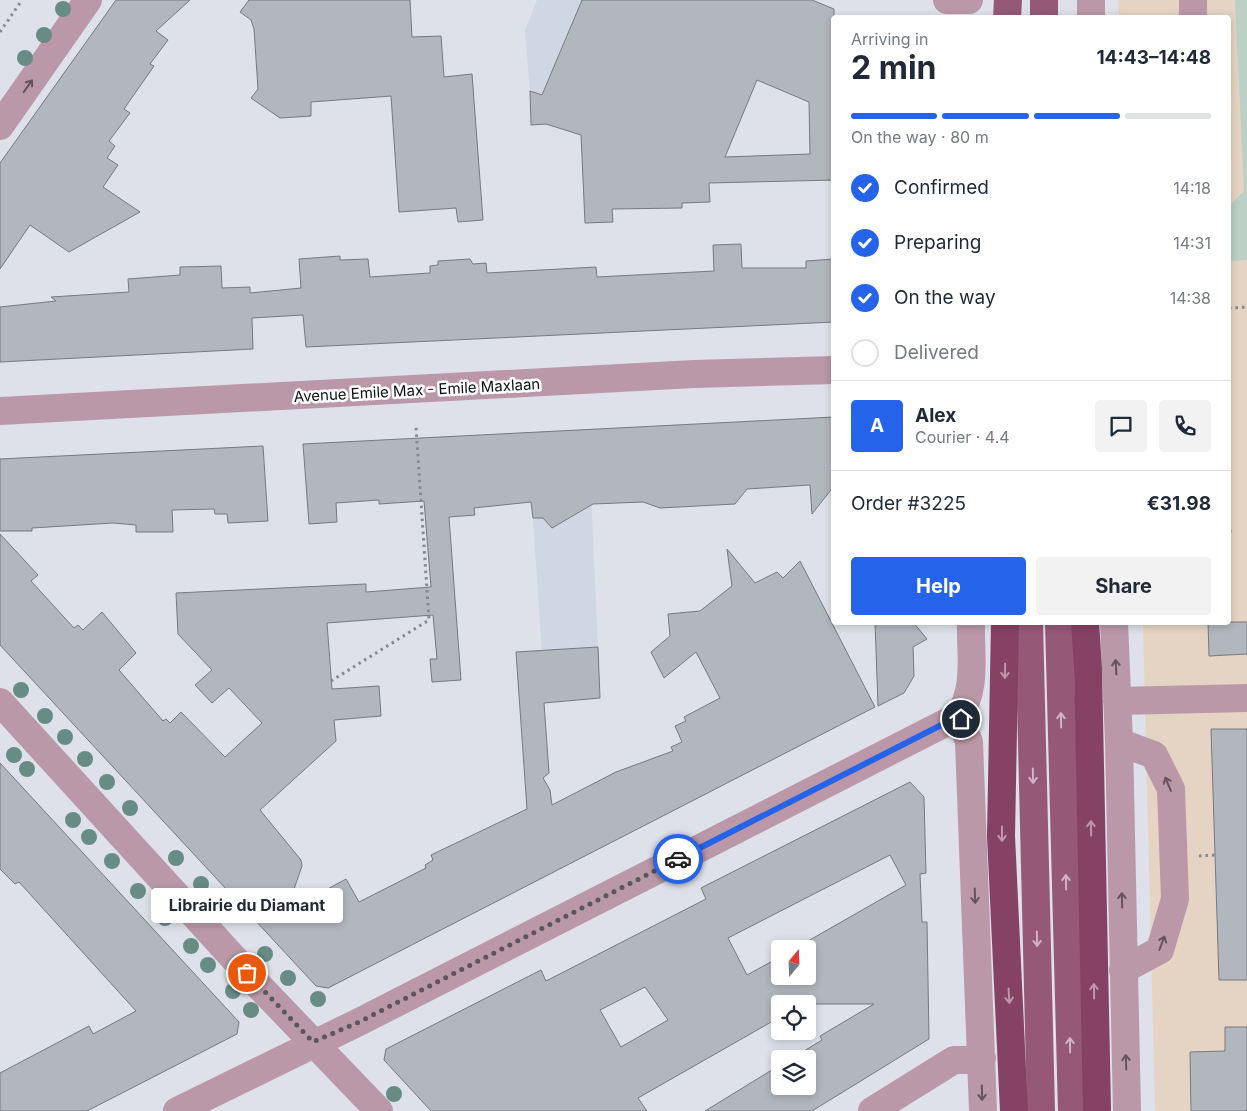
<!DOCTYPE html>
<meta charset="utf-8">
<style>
:root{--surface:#fff;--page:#f2f2f3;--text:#1f2937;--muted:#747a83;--line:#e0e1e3;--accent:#2563eb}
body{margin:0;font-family:Inter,sans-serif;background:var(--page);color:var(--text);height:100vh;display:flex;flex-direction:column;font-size:19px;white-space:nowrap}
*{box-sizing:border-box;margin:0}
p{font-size:16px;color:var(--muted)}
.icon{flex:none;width:28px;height:28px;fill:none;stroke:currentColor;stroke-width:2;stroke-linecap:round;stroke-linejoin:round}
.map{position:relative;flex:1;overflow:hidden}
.drawer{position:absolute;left:831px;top:15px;width:400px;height:610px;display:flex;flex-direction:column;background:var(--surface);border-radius:5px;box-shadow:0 2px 8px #0003}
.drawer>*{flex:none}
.needle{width:32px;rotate:19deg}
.tools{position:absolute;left:771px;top:940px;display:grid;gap:10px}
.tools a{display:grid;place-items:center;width:45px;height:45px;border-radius:5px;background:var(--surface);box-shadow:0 2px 8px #0003;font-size:25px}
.pin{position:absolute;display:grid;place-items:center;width:42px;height:42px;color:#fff;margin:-21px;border:2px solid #fff;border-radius:50%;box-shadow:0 1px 5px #0007}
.courier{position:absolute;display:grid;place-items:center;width:50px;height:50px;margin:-25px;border:4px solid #2563eb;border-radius:50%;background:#fff;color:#222;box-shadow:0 1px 6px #0007}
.bubble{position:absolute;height:35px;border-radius:5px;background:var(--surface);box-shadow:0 2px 8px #0003;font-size:16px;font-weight:700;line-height:35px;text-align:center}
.head em{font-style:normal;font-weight:700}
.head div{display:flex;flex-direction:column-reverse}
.head{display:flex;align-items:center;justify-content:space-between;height:85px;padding:0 20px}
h1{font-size:32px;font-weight:700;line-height:38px}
.bar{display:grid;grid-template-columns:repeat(4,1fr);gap:8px 5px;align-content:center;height:60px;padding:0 20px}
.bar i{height:6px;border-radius:4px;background:var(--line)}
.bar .selected{background:var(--accent)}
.bar p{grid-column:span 4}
.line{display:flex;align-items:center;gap:12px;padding:0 20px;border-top:1px solid var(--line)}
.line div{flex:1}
.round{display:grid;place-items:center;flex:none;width:52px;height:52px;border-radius:5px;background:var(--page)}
ol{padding:0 20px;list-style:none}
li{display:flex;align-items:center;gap:15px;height:55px}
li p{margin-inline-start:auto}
li .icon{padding:5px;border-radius:50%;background:var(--accent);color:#fff;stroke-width:4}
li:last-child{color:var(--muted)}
li i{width:28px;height:28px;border:2px solid var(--line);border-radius:50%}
.primary-button{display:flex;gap:10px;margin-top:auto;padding:10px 20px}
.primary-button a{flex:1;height:58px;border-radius:5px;background:var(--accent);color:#fff;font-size:20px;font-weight:700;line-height:58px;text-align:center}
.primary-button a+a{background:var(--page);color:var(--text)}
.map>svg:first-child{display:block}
.commercial{fill:#e5d4c3}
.built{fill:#cfd6e4}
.green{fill:#bcd0c6}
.building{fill:#b2b6bd;stroke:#767980;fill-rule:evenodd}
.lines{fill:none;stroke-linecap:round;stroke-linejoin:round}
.path{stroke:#86898e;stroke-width:3;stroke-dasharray:2.5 4;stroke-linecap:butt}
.minor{stroke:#ba98a7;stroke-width:28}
.major{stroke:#955977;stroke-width:28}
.highway{stroke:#864265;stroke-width:28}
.tree{fill:#678c84}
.oneway{stroke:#64545c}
.oneway2{stroke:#bc97aa}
.oneway3{stroke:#cfb4c2}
.done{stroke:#56585d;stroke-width:5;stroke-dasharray:0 9}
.route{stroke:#2563eb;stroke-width:6}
.labels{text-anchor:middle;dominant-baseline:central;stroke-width:5;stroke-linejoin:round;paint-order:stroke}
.street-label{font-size:15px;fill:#0d0f11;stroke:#fff}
</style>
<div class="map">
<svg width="1247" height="1111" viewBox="0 0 1247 1111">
<rect width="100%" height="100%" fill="#dee1e9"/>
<path class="commercial" d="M1118,0h129v1111h-92l-12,-488 86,-1v-604l-110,-1z"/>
<path class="built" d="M537,0h44l-39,95 -12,-4 -5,-61z
M588,431l10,216 -56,4 -11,-158z"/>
<path class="green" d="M1235,0h12v260l-18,1v-55l15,-15z"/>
<path class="building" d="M116,0h74l-34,31 12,9 -18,24 4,2 -30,43 6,4 -21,28 6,5 -8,12 11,7 -15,22 37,25 -71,40 -39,-27 -30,44v-106z
M249,0h161l2,37 29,-1 3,41 28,-3 11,146 -25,2 -2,-14 -57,4 -8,-116 -80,6v14l-31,2 -29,-20 7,-9 -4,-60 -3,-9 -11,-8z
M582,0h230l22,9v171l-125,3 1,19 -28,1v5l-70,1 1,13 -28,1 -4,-88 -35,-11 -15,1 -1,-34 12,4zM757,80l52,22 1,52 -85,3z
M741,244l1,24h64v-7l28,-2v63l-528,25 -3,-32 -51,3 1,31 -253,13v-55l56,-6 -5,-4 78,-5 -1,-13 52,-4v-8l41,-1 1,22 28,-1v6l51,-5 -2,-29 41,-3v4l28,-1 2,18 60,-4v-7l8,-1v-4l32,-2 3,5 13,-1 1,10 109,-6 1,10 19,-1 98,-5 -1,-26z
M834,417v69l-22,28 -2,-29 -63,4 -12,15 -75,4 -17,-6 -50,2 -41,24 -9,-10h-10l-2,-16 -57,6 1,7 -26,2 12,163 -29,2 -2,-23h7l-4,-44 -106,8 5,66 47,-3 2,30 -47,4 2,21 -76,69 41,50 1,6 -16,46 60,-33 13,23 67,-34 -1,-3 8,-5 -2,-5 96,-46 -11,-157 82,-5 2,51 -56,5 5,70 -6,5 7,12 2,15 64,-33 57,-21 -2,-4 11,-5 -7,-16 11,-5 -2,-4 36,-19 -24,-46 -32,26 -13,-26 19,-16 -2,-22 32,-3 32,-25 -5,-37 28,34 22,-11 6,6 17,-17 75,146 -547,281 -12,-2 -316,-341v-111l38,41 -7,6 43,47 4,-3 5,5 19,-18 34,41 -17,17 44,51 3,-2 4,4 11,-11 44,45 37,-34 -33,-35 -17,15 -17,-18 17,-15 -34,-36 -2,-41 190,-9v8l65,-5 -7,-86 -45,3v-4l-43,3 1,19 -28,2 -6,-80z
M263,446l5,75 -40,2 -1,-9h-12l-1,-5 -42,1 1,22h-37v-7l-23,-2 -81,5v3h-32v-72z
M875,622h38l14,17 -14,8 1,29 -10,17 -26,13z
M1208,622h39v32l-38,2z
M1211,729h36v251h-28z
M0,763l239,259 -2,12 -150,77h-87v-38l89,-47 4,8 43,-23 -117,-129 -4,2 -15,-15z
M910,782l14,15 2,76 -6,1 2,48h5l2,117 -117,72h-107l75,-46v21h28v-27h-17l31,-19 -2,-4 54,-32h-94v13l-142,81 9,13h-216l-47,-51 2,-11 155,-79 5,11 160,-82 -5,-11zM890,855l16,30 -112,64h14v27h-28v-19l-33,18 -19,-37zM645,987l23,33 -47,27 -21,-37z
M1225,1027h22v84h-56l-1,-59 35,-1z"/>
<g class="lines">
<path class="path" d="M0,32l22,-32
M1229,308l18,-1
M1229,531h6
M331,681l98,-61 -13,-193
M1199,856l16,-1"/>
<path class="minor" d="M947,0h22
M1091,0v18
M1193,0v18
M0,126l88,-126
M0,411l694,-37 140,-4
M1114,622l5,120 8,369
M1117,701l130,-3
M0,702l260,285 119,124
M957,717l4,2 8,23 14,369
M1119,742l35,13 17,34 4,110 -15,51 -37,20
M177,1111l182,-89 598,-305c21,-25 13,-64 14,-95
M872,1111l82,-51 28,-2"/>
<path class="major" d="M1044,0v18
M1007,18l1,-18
M1029,622l12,489
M1059,622l13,489"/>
<path class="highway" d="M1005,622l-4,214 13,275
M1085,622l3,46 9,441"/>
</g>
<g class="tree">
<circle cx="63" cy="9" r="8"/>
<circle cx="44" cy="35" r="8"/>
<circle cx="25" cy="58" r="8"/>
<circle cx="21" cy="690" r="8"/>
<circle cx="45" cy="716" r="8"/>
<circle cx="65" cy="737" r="8"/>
<circle cx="14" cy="755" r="8"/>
<circle cx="85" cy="759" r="8"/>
<circle cx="27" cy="769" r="8"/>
<circle cx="107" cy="782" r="8"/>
<circle cx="130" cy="808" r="8"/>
<circle cx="73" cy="820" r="8"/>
<circle cx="89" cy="837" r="8"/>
<circle cx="176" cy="858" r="8"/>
<circle cx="112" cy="861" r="8"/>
<circle cx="201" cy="884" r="8"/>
<circle cx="138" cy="891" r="8"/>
<circle cx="165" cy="918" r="8"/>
<circle cx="191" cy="946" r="8"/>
<circle cx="265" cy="954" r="8"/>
<circle cx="208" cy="965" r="8"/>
<circle cx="288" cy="978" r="8"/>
<circle cx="233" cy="991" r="8"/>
<circle cx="318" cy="999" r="8"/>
<circle cx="251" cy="1010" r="8"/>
<circle cx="394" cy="1094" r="8"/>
</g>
<defs><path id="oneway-shaft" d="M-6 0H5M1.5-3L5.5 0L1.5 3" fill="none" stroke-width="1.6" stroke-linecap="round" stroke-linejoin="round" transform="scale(1.25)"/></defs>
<g class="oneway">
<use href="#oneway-shaft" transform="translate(28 86) rotate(-55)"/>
<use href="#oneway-shaft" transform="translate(1116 667) rotate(-93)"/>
<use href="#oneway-shaft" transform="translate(1168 784) rotate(-113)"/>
<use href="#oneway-shaft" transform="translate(975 896) rotate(88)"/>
<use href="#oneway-shaft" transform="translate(1122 900) rotate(-91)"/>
<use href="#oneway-shaft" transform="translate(1162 943) rotate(-69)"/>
<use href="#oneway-shaft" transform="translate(1126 1062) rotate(-92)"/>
<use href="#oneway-shaft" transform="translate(982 1093) rotate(89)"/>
</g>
<g class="oneway2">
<use href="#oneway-shaft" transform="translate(1005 671) rotate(91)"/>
<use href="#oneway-shaft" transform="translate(1091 828) rotate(-91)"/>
<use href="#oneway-shaft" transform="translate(1002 834) rotate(90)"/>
<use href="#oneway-shaft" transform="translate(1094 991) rotate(-91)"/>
<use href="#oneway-shaft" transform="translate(1009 996) rotate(87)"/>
</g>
<g class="oneway3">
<use href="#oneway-shaft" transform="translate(1061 720) rotate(-91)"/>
<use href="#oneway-shaft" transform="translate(1033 776) rotate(89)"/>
<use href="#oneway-shaft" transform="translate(1066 882) rotate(-91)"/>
<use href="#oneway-shaft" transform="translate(1037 939) rotate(89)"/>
<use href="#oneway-shaft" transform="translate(1070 1045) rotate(-91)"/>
</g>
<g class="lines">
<path class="done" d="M247,973l66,69 46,-20 319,-163"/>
<path class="route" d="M678,859l279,-142 4,2"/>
</g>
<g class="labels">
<g class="street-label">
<text transform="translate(417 390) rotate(-3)">Avenue Emile Max - Emile Maxlaan</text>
</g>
</g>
</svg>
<div class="tools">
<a><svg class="needle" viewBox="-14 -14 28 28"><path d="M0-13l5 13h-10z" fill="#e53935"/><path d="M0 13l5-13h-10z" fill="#747a83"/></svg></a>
<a><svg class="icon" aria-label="locate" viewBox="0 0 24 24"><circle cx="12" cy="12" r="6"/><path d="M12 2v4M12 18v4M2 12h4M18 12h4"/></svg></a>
<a><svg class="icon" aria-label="layers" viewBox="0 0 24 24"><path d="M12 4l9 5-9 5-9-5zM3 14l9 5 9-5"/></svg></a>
</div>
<div class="pin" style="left:247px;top:973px;background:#ea580c"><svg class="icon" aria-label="bag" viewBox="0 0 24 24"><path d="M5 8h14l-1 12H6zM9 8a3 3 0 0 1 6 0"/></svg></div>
<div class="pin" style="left:961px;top:719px;background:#1f2937"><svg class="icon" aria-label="home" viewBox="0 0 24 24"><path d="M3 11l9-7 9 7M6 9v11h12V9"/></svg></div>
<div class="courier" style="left:678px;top:859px"><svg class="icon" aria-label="car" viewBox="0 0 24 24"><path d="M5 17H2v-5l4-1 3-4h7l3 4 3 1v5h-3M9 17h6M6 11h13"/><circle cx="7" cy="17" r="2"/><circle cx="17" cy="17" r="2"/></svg></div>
<div class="bubble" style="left:151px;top:888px;width:192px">Librairie du Diamant</div>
<section class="drawer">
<div class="head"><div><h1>2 min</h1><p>Arriving in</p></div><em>14:43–14:48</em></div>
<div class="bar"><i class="selected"></i><i class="selected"></i><i class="selected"></i><i></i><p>On the way · 80 m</p></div>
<ol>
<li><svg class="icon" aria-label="check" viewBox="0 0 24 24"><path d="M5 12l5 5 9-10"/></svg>Confirmed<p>14:18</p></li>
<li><svg class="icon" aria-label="check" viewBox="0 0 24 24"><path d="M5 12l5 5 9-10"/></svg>Preparing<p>14:31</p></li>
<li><svg class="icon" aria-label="check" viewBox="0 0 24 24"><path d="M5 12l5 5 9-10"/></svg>On the way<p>14:38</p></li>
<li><i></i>Delivered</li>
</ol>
<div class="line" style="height:90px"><b class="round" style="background:var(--accent);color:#fff">A</b><div><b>Alex</b><p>Courier · 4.4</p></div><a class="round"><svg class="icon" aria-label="chat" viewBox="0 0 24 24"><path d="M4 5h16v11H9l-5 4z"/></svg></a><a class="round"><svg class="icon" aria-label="phone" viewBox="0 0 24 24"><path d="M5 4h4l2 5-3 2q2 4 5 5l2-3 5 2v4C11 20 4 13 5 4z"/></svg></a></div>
<div class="line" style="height:65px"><div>Order #3225</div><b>€31.98</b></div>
<div class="primary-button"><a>Help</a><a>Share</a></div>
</section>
</div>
